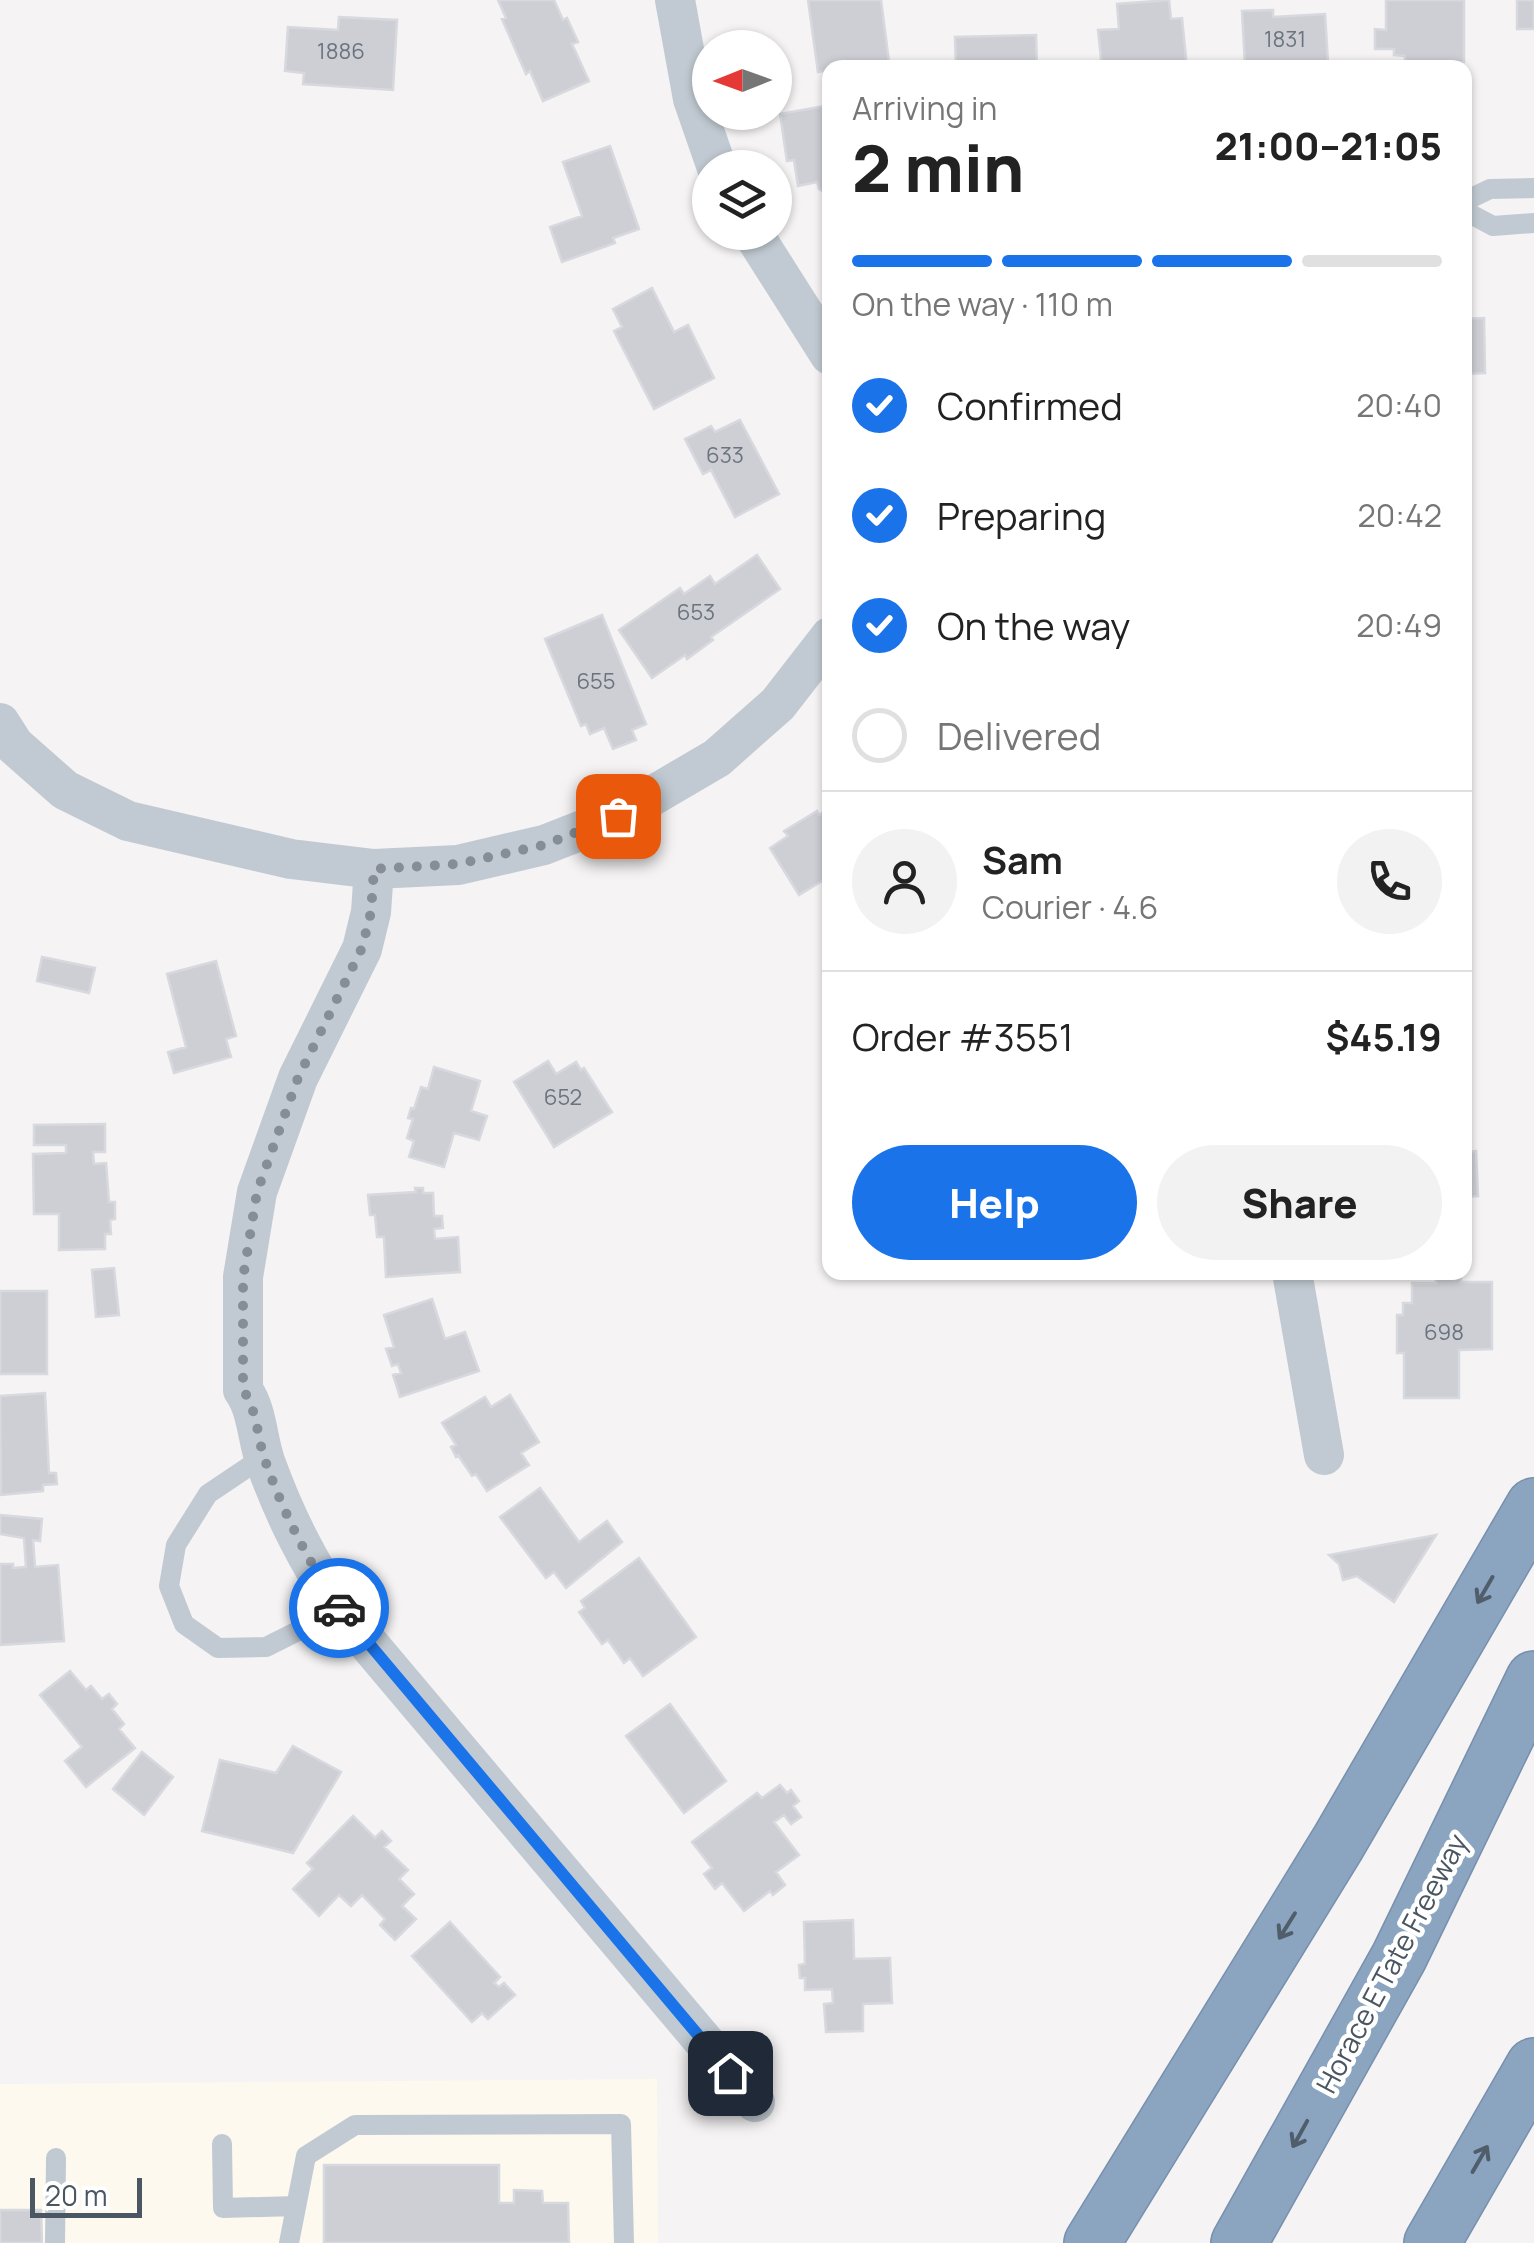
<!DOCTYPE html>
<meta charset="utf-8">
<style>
:root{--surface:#fff;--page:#f2f2f2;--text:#222;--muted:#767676;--line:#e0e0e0;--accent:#1a73e8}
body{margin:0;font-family:Manrope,sans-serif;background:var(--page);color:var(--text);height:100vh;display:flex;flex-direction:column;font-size:38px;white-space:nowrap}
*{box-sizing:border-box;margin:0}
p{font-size:32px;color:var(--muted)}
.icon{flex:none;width:55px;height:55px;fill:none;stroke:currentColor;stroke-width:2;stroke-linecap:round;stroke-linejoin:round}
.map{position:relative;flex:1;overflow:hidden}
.panel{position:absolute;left:822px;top:60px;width:650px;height:1220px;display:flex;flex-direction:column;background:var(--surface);border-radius:20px;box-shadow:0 2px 8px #0004}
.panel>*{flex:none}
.needle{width:65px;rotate:269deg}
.controls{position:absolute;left:692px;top:30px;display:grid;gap:20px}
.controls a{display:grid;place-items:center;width:100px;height:100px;border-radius:50%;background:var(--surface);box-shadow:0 2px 8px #0004;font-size:50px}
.scale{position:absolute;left:30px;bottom:25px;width:112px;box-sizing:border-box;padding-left:10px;border:5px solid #4a5661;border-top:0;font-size:28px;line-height:35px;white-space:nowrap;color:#4a5661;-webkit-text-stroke:8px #fff;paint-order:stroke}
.pin{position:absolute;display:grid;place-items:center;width:85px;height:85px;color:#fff;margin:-42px;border-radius:20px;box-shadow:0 5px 15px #0006}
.courier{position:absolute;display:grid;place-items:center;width:100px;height:100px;margin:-50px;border:8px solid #1a73e8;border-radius:50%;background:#fff;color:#222;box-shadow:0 2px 12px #0007}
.overview em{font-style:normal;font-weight:800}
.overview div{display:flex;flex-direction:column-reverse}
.overview{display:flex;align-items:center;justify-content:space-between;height:170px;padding:0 30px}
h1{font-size:65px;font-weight:800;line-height:75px}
.bar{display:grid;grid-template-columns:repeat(4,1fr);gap:15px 10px;align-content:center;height:120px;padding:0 30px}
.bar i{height:12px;border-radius:8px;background:var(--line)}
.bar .on{background:var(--accent)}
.bar p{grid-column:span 4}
.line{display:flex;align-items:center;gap:25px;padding:0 30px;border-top:2px solid var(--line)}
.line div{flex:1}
.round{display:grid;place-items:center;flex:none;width:105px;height:105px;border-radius:52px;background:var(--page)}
ol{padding:0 30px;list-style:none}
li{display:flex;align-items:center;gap:30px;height:110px}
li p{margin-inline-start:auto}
li .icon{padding:10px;border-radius:50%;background:var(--accent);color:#fff;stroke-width:4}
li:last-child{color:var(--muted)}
li i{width:55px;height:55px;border:5px solid var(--line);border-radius:50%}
.button{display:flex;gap:20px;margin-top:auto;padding:20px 30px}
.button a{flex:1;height:115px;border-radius:60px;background:var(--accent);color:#fff;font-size:40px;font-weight:800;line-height:115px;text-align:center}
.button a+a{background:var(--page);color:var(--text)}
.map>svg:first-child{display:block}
.commercial{fill:#fdf9ef}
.building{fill:#cdcfd5;stroke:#d7d9de;stroke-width:2.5}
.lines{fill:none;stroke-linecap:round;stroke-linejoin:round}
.highway-casing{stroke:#7690ad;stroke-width:58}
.lane{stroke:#c1cad2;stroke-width:20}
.street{stroke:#c1cad2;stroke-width:40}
.highway{stroke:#8ba5c1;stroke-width:55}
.oneway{stroke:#505e6b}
.done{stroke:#868d94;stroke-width:10;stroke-dasharray:0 18}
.route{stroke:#1a73e8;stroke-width:12}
.labels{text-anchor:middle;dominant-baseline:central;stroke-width:9;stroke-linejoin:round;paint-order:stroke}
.number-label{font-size:22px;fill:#6b747e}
.street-label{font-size:28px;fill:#4a5661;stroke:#fff}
</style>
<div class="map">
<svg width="1534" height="2243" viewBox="0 0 1534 2243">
<rect width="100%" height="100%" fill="#f5f3f3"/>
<path class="commercial" d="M657,2079l1,164h-658v-159z"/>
<path class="building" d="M498,0h56l9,20 4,-2 11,24 -6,2 17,37 -46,20 -13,-30 -4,3 -24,-55 4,-1z
M808,0h73l8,62 -59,6v2l-12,2z
M1169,0l2,19 11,-1 5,50h-85l-4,-38 21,-1 -2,-25z
M1386,0h78v62l-59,1v-7l-11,-1v-6h-19v-20l11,1z
M1517,0h17v29h-17z
M1273,10v7l52,-3 3,48 -83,4 -3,-55z
M339,17l58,3 -4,70 -90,-6 1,-11 -19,-2 3,-44 50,3z
M1036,35l1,33h-81l-1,-31z
M830,105v89h-3l-8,-5 -2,-7 -19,4 -4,-26 -7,1 -7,-47z
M610,146l29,83 -26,9 2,5 -53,19 -12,-35 32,-11 -19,-54z
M652,288l22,44 14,-7 26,53 -60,31 -40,-78 8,-4 -9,-18z
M1484,318l1,55 -20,1v-55z
M740,420l39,74 -44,23 -24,-47 -8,4 -18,-35 26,-13 4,6z
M757,555l23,34 -69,48 2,3 -26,19 -2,-4 -33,23 -33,-48 61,-42 4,6 26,-18 5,8z
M602,615l44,109 -14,6 4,10 -23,9 -9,-21 -14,6 -4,-10 -5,2 -36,-87z
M830,808v68l-31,19 -29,-47 18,-12 -4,-5 33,-20 2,4z
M42,957l53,11 -6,25 -52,-12z
M216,961l20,75 -10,3 5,18 -57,16 -6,-21 18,-5 -19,-73z
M548,1061l8,13 20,-12 5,8 3,-2 28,44 -58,35 -40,-65z
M434,1067l46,14 -9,30 16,5 -8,24 -25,-7 -10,34 -35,-10 5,-16 -7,-3 6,-19 -5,-1 3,-10 3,1 7,-22 7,2z
M105,1124v28h-12l1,12 12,-1 3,39h6v17l-5,1 1,14h-6v15l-46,1v-36h-25l-1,-60 33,-1v-8h-32v-20z
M1476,1151l2,45 -13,1v-45z
M415,1188h8v5h10l1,23h8l1,12 -9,1 1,10 23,-2 2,35 -74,5 -2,-40h-7l-2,-22h-5l-2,-20 48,-3z
M114,1268l5,47 -23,2 -4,-47z
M1436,1272h25v10h31v67l-33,1v48h-55v-45h-7v-38h6v-12h9v-20h24z
M0,1291h47v83h-47z
M432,1299l13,40 20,-7 14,39 -79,26 -7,-22 8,-2 -3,-9 -6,2 -6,-17 8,-2 -10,-32z
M45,1393l4,80h7l1,11 -14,1v6l-42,4 -1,-99z
M510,1395l29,47 -18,11 8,12 -42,26 -11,-17 -4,2 -14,-21 -2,2 -5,-10 5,-2 -14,-22 43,-26 6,10z
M540,1488l39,54 28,-21 15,21 -56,46 -12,-16 -8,6 -46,-61z
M0,1515l42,4 -2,22 -7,-1 2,27 23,-2 6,76 -64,4v-81h13v4l13,-1 -2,-29 -24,-4z
M1436,1535l-42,67 -37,-26 -14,4 -4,-16 -10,-9z
M639,1558l57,79 -53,39 -13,-18 -6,5 -16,-23 -6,4 -23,-32 6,-4 -4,-7z
M70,1671l16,19 5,-4 11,13 7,-5 8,10 -5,5 12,15 -5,5 16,19 -49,39 -21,-26 17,-14 -42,-52z
M670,1704l56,77 -42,32 -58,-77z
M293,1746l48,26 -48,81 -91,-22 18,-71 56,13z
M142,1752l31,25 -29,38 -31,-26z
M780,1785l7,8 4,-3 8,11 -6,5 8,11 -10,7 -7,-9 -10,7 25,33 -23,17 9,13 -12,10 -3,-4 -26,20 -22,-28 -7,6 -11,-15 8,-6 -20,-26 65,-49 5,5z
M353,1816l22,22 7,-7 9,10 -7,6 24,23 -9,9 15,15 -12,12 14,13 -21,21 -15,-15 5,-6 -23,-24 -11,11 -12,-11 -20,21 -26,-27 20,-20 -6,-6z
M853,1920l1,39 36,-1 2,45 -29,1v27l-37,1 -2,-28 9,-1 -1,-14 -27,1v-12h-5l-1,-13 6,-1 -1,-42z
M450,1922l50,55 -6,6 5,4 5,-4 11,12 -27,24 -6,-6 -10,9 -60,-66z
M324,2165h175v38h15v-13l28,1 1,12h25l1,40h-245z
M0,2210h41l1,33h-42z"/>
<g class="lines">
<g class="highway-casing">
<path id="highway" d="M1092,2243l246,-400 196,-337
M1239,2243l160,-286 135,-278
M1432,2243l102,-177"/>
</g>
<path class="lane" d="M1465,201l25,-12 44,-1
M1465,211l28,15 41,-3
M263,1457l-55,37 -32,51 -7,41 15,38 34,24 48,-1 74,-37
M222,2144l1,64 73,-2
M55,2243l1,-85
M289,2243l17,-87 49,-31 266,-1 3,119"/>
<path class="street" d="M675,0l18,99 24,69
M752,232l78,123
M0,723l14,22 51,45 63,31 163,38 83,10 84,-4 86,-20 74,-29 99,-58 61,-54 52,-67
M374,869l-3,43 -9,37 -64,129 -41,114 -14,85v113c15,21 14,50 23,74 20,55 42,97 74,146l415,492
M1292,1272l32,183"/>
<use href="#highway" class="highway"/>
</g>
<defs><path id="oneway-shaft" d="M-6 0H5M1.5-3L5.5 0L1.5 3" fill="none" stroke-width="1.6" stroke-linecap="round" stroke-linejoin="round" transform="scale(2.5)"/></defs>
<g class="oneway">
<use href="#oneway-shaft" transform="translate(1485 1590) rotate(120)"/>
<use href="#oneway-shaft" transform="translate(1287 1926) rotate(122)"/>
<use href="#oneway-shaft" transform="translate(1300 2134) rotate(119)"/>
<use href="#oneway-shaft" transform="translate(1480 2159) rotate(-60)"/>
</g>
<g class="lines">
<path class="done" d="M339,1608c-31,-48 -54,-91 -73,-145 -9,-23 -8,-52 -23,-73v-112l14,-86 41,-114 64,-130 9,-36 3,-43 84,-5 86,-19 74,-29"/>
<path class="route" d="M339,1608l391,465"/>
</g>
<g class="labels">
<g class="number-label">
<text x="1285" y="39">1831</text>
<text x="341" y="51">1886</text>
<text x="725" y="455">633</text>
<text x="696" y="612">653</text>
<text x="596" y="681">655</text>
<text x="563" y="1097">652</text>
<text x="1444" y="1332">698</text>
</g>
<g class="street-label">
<text transform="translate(1391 1963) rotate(-62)">Horace E Tate Freeway</text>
</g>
</g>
</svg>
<div class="controls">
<a><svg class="needle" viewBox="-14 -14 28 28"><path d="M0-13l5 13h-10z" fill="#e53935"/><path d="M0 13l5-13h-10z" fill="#767676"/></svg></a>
<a><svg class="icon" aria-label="layers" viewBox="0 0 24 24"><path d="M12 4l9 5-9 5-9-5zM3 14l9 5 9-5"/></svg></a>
</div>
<div class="scale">20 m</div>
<div class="pin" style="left:618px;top:816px;background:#ea580c"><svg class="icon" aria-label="bag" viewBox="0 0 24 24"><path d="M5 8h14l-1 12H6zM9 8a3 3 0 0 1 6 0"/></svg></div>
<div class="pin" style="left:730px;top:2073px;background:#1f2937"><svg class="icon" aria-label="home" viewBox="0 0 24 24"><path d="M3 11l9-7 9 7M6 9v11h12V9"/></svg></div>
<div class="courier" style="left:339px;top:1608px"><svg class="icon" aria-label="car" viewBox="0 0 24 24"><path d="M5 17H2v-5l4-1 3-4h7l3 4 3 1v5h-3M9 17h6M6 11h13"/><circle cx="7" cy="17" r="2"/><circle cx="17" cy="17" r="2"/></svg></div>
<section class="panel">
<div class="overview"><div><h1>2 min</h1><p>Arriving in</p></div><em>21:00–21:05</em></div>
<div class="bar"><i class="on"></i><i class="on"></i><i class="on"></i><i></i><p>On the way · 110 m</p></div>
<ol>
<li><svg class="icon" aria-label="check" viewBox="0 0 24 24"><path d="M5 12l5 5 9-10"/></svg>Confirmed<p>20:40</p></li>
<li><svg class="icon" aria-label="check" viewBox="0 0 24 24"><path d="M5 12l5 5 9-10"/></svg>Preparing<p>20:42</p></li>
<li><svg class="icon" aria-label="check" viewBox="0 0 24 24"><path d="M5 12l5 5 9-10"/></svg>On the way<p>20:49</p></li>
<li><i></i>Delivered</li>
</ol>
<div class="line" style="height:180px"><a class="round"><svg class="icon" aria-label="person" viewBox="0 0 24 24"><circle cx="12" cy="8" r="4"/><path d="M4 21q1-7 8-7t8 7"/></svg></a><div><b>Sam</b><p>Courier · 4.6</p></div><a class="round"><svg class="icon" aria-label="phone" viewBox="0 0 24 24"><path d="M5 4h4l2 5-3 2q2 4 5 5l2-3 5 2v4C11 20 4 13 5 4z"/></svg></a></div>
<div class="line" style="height:130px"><div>Order #3551</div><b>$45.19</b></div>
<div class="button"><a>Help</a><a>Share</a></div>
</section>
</div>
